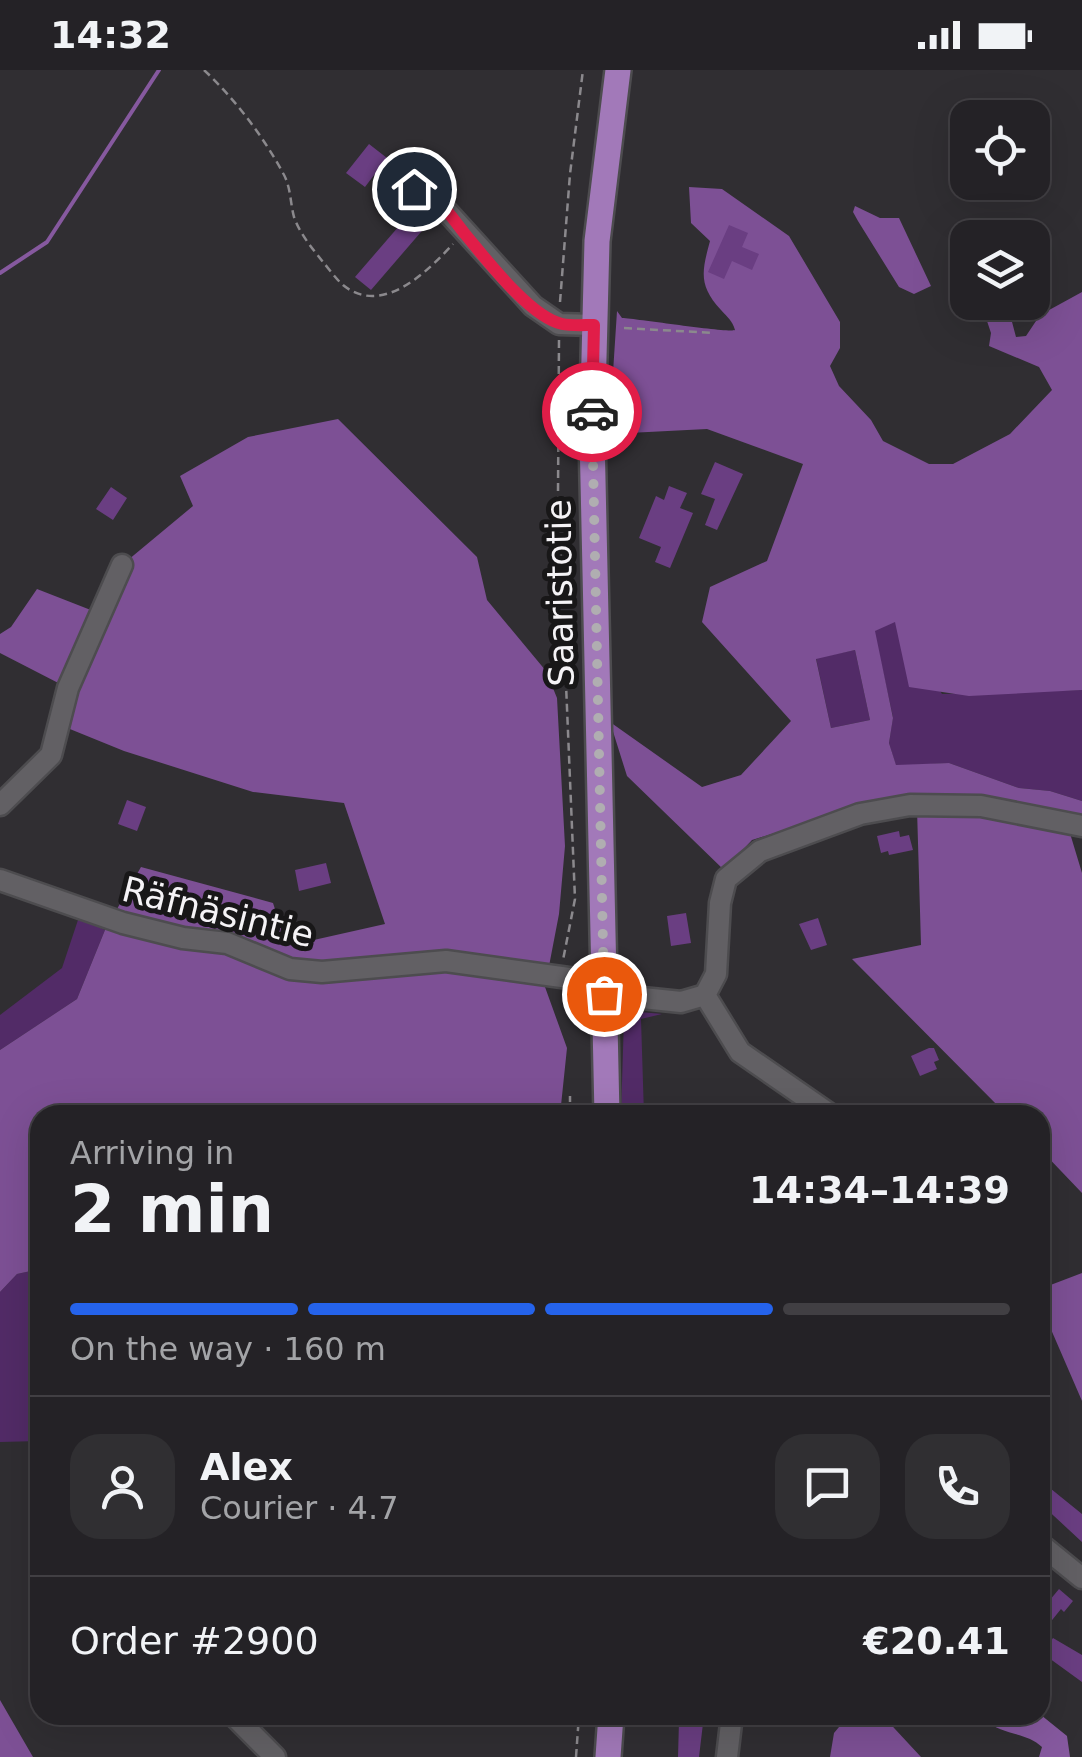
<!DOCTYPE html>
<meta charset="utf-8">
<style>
:root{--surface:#242226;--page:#302f32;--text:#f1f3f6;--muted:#a3a4a7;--line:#413f43;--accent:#2563eb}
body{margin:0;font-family:"DejaVu Sans",sans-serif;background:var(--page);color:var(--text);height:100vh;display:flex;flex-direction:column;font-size:38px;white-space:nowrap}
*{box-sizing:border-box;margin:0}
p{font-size:32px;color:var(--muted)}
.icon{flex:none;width:55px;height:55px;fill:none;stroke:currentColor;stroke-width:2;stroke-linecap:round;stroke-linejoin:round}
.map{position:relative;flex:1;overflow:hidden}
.sheet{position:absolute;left:30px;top:1035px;width:1020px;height:620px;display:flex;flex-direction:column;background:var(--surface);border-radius:30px;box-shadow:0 10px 40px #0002,0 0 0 2px var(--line)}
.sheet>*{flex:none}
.controls{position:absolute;left:950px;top:30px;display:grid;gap:20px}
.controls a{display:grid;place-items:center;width:100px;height:100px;border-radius:20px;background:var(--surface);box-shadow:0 10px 40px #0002,0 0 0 2px var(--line);font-size:50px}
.pin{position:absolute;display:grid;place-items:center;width:85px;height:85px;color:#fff;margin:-42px;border:5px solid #fff;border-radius:50%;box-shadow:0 2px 10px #0007}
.courier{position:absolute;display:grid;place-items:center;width:100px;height:100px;margin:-50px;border:8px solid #e11d48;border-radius:50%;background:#fff;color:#222;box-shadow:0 2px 12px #0007}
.headline em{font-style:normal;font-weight:800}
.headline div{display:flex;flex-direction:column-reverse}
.headline{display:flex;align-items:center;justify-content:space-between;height:170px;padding:0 40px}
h1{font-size:65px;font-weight:800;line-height:75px}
.bar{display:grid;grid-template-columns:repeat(4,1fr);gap:15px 10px;align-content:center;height:120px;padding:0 40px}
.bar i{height:12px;border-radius:8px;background:var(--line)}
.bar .active{background:var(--accent)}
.bar p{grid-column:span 4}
.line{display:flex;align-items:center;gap:25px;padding:0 40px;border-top:2px solid var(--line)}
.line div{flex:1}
.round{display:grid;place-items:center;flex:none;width:105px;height:105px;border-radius:30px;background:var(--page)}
.status{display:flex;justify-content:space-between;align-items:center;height:70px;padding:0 50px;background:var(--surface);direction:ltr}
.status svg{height:28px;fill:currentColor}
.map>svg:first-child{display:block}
.green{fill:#522b67}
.forest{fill:#7d5095;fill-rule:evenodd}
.water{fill:#86599f}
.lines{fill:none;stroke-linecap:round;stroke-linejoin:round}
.stream{stroke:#86599f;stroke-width:4}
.building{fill:#6a3e82}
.minor-casing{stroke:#4d4c4f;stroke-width:25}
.major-casing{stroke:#4d4c4f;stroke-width:30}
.path{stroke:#8b898d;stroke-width:2.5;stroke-dasharray:8 5;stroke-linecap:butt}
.minor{stroke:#626064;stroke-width:20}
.major{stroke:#a279b9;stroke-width:25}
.done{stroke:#b0aeb1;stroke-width:10;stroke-dasharray:0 18}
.route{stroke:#e11d48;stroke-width:12}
.labels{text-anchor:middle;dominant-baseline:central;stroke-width:10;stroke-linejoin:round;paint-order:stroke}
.street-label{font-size:35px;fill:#f5f3f6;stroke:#181718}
</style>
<div class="status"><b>14:32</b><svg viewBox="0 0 49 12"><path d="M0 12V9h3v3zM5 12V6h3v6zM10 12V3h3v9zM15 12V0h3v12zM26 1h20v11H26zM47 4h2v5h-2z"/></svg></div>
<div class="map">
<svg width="1082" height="1687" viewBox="0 0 1082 1687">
<rect width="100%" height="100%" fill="#302e32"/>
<path class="green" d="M895,551l47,73 140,-4v111l-32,-10 -31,-3 -70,-25 -53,3 -7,-23 4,-26 -19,-86z
M855,580l15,70 -39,8 -15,-70z
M79,847l26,13 -28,69 -77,51v-35l62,-47z
M629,941l33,3 -21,5 3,96h-23l3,-97z
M40,1199v172l-40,1v-150l17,-18z"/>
<path class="forest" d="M689,117l33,2 67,47 51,86v26l-10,18 9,20 32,34 12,21 46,23h24l57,-30 42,-44 -13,-23 -50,-21 2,-13 -10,-30h26l9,34 10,-1 14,-21 42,-23v398l-113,6 -60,-9 -14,-65 -20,9 18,87 -4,25 7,22 53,-2 70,25 31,3 32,10v19l-222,-13 -108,33 -28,30 -97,-94 -17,-54 92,65 39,-12 50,-54 -89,-99 8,-35 57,-26 36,-97 -96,-35 -98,5 8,-123 5,7c18,1 105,15 113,12 -3,-10 -7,-12 -14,-20 -23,-25 -19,-39 -11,-69l-19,-18zM855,580l15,70 -39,8 -15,-69z
M855,136l25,12h19l32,68 -17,8 -15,-7 -41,-66 -5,-9z
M338,349l139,138 10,43 59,71 11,27 8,148 -6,68 -14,73 22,61 -7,67h-520v154l-23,5 -17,18v-242l77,-51 28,-69 36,-63 132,36 14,43 98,-22 -41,-121 -91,-11 -129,-41 -64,-26 8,-37 -68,-35v-19l11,-7 26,-38 64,25 21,-49 71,-59 -13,-30 68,-39z
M917,739l54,2 98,19 13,43v320l-42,-44v-34h-33l-155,-156 69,-14z
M1082,1203v128l-42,-97v-15z
M0,1630l33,57h-33z
M849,1645h33l39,42h-91l4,-24z"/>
<path class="water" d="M989,1645h52l26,21 3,21h-31l3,-10c-15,-15 -42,-12 -56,-27z"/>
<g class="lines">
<path class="stream" d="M0,203l47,-31 112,-172"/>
</g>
<path class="building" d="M369,74l18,14 -22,29 -19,-14z
M412,141l15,14 -56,65 -16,-13z
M729,155l19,8 -6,14 17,7 -7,16 -20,-9 -8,18 -16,-7z
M715,392l28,12 -26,56 -12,-5 10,-26 -14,-5z
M669,416l18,7 -7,15 13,5 -23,55 -15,-6 6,-15 -22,-9 17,-42 8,4z
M111,417l16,11 -14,22 -17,-11z
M127,730l19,7 -9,24 -19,-7z
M899,761l1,6 9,-2 4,15 -24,5 -1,-4 -7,2 -4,-17z
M326,793l5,20 -32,8 -4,-21z
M686,843l5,30 -20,3 -4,-30z
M818,848l9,27 -16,5 -12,-26z
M929,978h5l5,12 -5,2 3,7 -17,7 -9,-20z
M1040,1410l42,34v28l-42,-39z
M1059,1519l14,12 -9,11 -3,-3 -21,26v-23z
M1053,1568l29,17v27l-40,-29z
M684,1645h20l-5,42h-21l1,-36 5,1z"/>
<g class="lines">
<g class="minor-casing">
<path id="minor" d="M391,127l24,-8 16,5 102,112 26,18 35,1
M0,735l51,-50 17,-67 54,-123
M0,810l123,43 60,15 44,5 63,26 32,3 124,-11 159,22
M604,924l77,8 24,-7 11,-21 4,-71 6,-24 34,-28 100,-37 50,-9 71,1 101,20
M705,925l35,57 91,63
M1040,1474l42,34
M233,1645l42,42
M727,1687l5,-42"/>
</g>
<g class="major-casing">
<path id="major" d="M607,1045l-15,-680 5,-194 21,-171
M608,1687l3,-42"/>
</g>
<path class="path" d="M204,0c30,28 59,66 79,103 8,14 7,29 11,44 6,17 18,31 29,45 6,7 13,17 20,23 39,32 84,-13 110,-41
M560,232l10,-128 13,-104
M624,258l90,5
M559,270l-1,153 17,406 -12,61
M570,1045v-19
M576,1687l3,-42"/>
<use href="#minor" class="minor"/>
<use href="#major" class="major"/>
</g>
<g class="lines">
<path class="done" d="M592,342l12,582"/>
<path class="route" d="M414,119c26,8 35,25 51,45 21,25 65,83 97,90 10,2 22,1 32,1l-2,87"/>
</g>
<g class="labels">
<g class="street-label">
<text transform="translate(560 523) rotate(-91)">Saaristotie</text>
<text transform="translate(218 842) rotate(14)">Räfnäsintie</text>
</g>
</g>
</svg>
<div class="controls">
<a><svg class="icon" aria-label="locate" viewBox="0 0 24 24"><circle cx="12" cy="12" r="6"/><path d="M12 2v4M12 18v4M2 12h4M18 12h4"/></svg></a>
<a><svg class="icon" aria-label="layers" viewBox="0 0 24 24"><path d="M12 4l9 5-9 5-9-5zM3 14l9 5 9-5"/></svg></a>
</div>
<div class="pin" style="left:604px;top:924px;background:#ea580c"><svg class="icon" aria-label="bag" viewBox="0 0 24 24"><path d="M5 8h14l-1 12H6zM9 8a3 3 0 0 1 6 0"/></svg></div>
<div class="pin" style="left:414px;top:119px;background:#1f2937"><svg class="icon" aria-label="home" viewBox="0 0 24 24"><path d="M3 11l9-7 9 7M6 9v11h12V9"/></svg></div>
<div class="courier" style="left:592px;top:342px"><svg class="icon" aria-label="car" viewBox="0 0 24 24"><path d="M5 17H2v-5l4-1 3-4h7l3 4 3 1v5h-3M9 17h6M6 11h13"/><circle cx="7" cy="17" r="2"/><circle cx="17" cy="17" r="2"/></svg></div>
<section class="sheet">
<div class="headline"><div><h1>2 min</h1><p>Arriving in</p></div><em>14:34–14:39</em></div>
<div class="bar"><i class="active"></i><i class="active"></i><i class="active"></i><i></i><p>On the way · 160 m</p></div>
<div class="line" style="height:180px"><a class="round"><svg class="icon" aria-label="person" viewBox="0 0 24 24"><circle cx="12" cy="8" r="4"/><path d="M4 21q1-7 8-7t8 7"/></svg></a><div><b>Alex</b><p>Courier · 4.7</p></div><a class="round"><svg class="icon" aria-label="chat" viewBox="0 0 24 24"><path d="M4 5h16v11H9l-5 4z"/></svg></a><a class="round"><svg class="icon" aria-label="phone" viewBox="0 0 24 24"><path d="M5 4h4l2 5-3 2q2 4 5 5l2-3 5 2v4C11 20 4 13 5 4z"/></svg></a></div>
<div class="line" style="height:130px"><div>Order #2900</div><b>€20.41</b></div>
</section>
</div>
